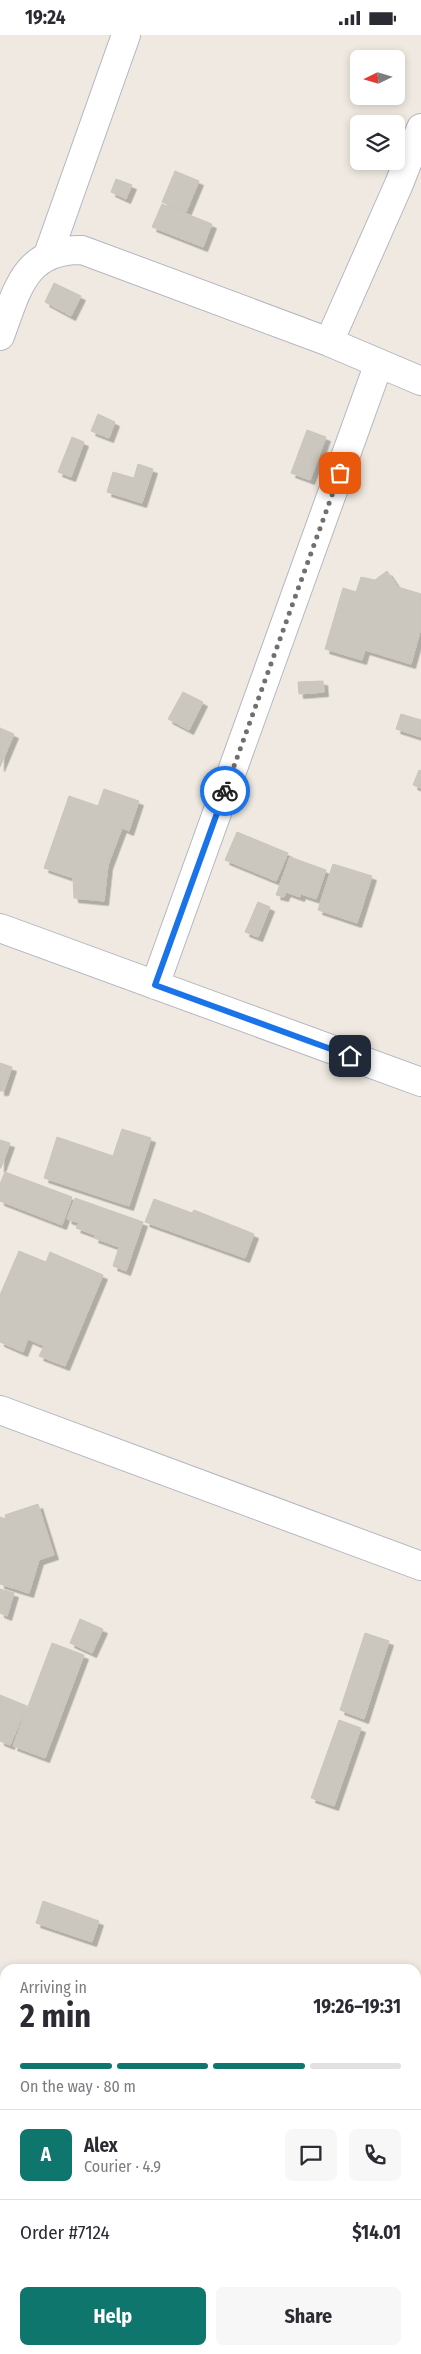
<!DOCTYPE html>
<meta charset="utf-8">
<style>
:root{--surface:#fff;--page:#f7f7f7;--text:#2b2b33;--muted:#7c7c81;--line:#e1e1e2;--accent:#0f766e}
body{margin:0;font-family:"Fira Sans Condensed",sans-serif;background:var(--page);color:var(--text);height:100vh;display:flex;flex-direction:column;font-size:19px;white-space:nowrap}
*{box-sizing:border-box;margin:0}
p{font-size:16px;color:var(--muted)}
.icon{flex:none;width:28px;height:28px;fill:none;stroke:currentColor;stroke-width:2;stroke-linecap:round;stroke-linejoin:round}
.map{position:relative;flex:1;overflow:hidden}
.sheet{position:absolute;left:0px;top:1929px;width:421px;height:391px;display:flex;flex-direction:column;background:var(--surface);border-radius:15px 15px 0 0;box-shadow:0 2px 8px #0003}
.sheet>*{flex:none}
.needle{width:32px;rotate:265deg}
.tools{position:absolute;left:350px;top:15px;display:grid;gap:10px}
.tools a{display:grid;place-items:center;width:55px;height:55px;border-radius:8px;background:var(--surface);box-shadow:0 2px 8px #0003;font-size:25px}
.pin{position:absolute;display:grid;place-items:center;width:42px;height:42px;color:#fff;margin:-21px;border-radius:10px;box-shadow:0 2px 8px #0006}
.courier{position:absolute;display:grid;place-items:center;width:50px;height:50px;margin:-25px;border:4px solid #1a73e8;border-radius:50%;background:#fff;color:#222;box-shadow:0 1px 6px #0007}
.head em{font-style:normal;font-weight:700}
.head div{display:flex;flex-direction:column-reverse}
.head{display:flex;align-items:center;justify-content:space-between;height:85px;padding:0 20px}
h1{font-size:32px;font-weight:700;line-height:38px}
.bar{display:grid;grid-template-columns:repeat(4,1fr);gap:8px 5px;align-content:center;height:60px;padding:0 20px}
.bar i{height:6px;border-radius:4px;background:var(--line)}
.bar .active{background:var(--accent)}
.bar p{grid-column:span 4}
.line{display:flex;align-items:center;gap:12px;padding:0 20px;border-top:1px solid var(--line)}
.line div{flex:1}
.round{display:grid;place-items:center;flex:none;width:52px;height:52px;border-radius:8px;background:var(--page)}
.button{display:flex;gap:10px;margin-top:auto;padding:10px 20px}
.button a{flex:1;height:58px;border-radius:8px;background:var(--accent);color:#fff;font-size:20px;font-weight:700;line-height:58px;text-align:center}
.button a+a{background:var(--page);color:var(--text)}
.status{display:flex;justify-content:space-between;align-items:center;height:35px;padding:0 25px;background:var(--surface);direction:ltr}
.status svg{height:14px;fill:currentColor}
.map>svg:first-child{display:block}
.building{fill:#cbc7bf;stroke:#cbc5ba;filter:url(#shadow)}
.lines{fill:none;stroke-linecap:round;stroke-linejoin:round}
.minor-casing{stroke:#b4b7c1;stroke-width:30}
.minor{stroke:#fff;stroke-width:28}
.done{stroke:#726f6d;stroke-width:5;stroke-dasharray:0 9}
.route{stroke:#1a73e8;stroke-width:6}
</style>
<div class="status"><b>19:24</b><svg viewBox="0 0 49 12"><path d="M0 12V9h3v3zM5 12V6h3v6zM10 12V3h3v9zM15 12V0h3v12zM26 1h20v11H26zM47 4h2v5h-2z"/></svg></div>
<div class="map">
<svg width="421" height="2319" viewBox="0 0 421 2319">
<defs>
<filter id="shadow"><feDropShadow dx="4.5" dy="4.5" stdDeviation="0" flood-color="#0004"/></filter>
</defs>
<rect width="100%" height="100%" fill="#efe9e1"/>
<path class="building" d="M175,136l24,10 -13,31 -24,-10z
M116,144l16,6 -6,14 -15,-7z
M162,169l50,20 -9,23 -51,-20z
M54,248l27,13 -10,20 -26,-14z
M98,379l17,8 -6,16 -18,-7z
M307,395l19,7 -16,43 -19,-7z
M72,402l12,5 -13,35 -13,-5z
M138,429l15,5 -11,34 -35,-11 6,-20 21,6z
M387,536l11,16 23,7v34l-10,36 -46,-14 -3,10 -37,-11 18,-61 13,4 5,-15 14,3z
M323,646l1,11 -25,2 -1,-12z
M183,657l20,10 -14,28 -21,-11z
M401,679l20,6v17l-25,-8z
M0,693l14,6 -14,33z
M419,735l2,1v17l-8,-3z
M104,754l35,12 -10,30 -7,-3 -14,37 -4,36 -30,-3 -1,-20 -29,-10 25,-72 29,10z
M237,797l51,21 -12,28 -51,-21z
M290,822l36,13 -10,29 -15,-5 -1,3 -14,-5 -2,5 -8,-2z
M333,829l39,12 -15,47 -39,-13z
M258,867l12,5 -12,30 -13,-5z
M0,1028l12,4 -8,24h-4z
M122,1094l29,9 -22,68 -85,-28 13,-41 56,19z
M0,1105l10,3 -9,25h-1z
M5,1137l67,25 -10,28 -62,-24v-17z
M75,1163l68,24 -17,49 -13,-5 6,-19 -25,-9 1,-3 -19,-7 3,-5 -12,-4z
M154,1164l38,14 2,-3 60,24 -9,24 -100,-36z
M19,1216l27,11 4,-10 53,23 -38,91 -26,-10 5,-10 -16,-7 -5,13 -23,-10v-47z
M38,1469l16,51 -15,5 -10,33 -29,-9v-67l6,2 -1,-4z
M0,1554l14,4 -7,23 -7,-3z
M80,1584l23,10 -11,24 -22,-10z
M365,1598l24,8 -25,78 -24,-9z
M52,1608l32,12 -39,103 -32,-12z
M0,1660l27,11 -17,39 -10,-4z
M339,1685l22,8 -27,78 -23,-8z
M43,1866l56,20 -7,21 -56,-19z
M0,2059l5,2v63l-5,-3z
M177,2315h55l-2,4h-57z
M245,2315h18l-2,4z
M277,2315h40l-1,4h-41z"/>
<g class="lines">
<g class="minor-casing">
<path id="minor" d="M48,220l78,-220
M0,301c17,-45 24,-87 82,-86l247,92 92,39
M329,307l70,-158 22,-56
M0,893l421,154
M155,950l224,-622
M0,1375l421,156"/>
</g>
<use href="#minor" class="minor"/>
</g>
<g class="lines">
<path class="done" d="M225,756l115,-318"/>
<path class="route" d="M225,756l-70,194 195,71"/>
</g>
</svg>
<div class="tools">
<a><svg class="needle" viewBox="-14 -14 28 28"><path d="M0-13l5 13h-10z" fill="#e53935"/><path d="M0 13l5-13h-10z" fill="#7c7c81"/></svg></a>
<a><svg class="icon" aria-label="layers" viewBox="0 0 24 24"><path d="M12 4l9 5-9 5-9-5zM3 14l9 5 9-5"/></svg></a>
</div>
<div class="pin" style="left:340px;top:438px;background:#ea580c"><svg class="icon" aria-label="bag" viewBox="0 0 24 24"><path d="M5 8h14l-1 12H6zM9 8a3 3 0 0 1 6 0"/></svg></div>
<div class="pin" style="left:350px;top:1021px;background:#1f2937"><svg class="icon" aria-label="home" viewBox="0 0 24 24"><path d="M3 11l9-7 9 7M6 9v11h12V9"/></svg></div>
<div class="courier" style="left:225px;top:756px"><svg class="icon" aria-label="bike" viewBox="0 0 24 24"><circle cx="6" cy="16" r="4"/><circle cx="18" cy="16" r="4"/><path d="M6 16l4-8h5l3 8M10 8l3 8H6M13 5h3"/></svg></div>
<section class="sheet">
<div class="head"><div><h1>2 min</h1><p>Arriving in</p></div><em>19:26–19:31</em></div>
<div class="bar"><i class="active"></i><i class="active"></i><i class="active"></i><i></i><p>On the way · 80 m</p></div>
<div class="line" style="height:90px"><b class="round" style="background:var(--accent);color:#fff">A</b><div><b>Alex</b><p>Courier · 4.9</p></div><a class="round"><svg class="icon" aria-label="chat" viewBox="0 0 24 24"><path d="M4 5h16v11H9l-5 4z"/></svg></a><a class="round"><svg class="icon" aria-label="phone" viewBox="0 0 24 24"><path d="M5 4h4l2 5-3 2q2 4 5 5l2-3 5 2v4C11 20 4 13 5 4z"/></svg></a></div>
<div class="line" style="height:65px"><div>Order #7124</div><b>$14.01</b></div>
<div class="button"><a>Help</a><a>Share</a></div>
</section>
</div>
